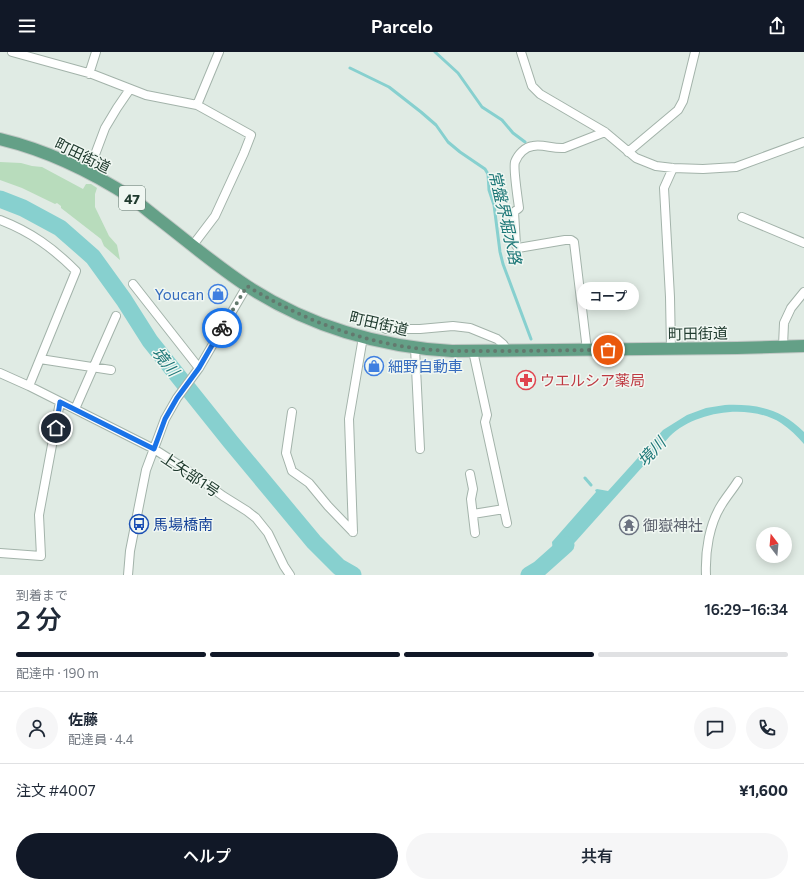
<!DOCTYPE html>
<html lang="ja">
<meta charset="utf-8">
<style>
:root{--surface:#fff;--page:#f6f6f7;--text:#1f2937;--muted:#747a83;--line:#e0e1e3;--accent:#111827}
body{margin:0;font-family:Commissioner,"Noto Sans JP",sans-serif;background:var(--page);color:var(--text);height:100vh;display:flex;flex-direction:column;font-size:15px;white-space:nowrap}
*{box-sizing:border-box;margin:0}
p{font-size:13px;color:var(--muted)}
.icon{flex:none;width:22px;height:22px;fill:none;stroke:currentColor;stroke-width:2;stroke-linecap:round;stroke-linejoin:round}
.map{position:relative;height:523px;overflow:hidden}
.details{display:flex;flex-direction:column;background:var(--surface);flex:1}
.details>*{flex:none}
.needle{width:26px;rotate:344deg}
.controls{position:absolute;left:756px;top:475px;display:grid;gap:8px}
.controls a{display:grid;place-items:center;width:36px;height:36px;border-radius:50%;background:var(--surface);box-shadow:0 2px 10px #0003;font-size:20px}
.pin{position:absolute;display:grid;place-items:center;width:34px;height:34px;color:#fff;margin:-17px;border:2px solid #fff;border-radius:50%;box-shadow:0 1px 4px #0007}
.courier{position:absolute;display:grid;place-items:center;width:40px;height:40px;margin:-20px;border:3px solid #1a73e8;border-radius:50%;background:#fff;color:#222;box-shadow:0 1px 5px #0007}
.bubble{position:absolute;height:28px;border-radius:14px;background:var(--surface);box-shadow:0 2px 10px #0003;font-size:13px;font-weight:600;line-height:28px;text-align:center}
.head em{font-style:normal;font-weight:600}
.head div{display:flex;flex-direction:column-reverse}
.head{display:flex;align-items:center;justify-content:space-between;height:68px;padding:0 16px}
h1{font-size:26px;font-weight:600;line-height:30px}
.bar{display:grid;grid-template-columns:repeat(4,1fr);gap:6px 4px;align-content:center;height:48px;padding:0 16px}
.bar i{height:5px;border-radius:3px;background:var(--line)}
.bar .selected{background:var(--accent)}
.bar p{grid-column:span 4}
.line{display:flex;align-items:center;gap:10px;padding:0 16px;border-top:1px solid var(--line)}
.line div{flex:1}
.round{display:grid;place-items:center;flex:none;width:42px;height:42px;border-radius:21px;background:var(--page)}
.cta{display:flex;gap:8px;margin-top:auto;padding:8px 16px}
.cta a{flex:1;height:46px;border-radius:24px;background:var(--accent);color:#fff;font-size:16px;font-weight:600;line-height:46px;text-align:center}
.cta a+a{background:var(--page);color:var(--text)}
header{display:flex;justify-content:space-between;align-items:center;height:52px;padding:0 16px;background:var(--accent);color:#fff;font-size:18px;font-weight:600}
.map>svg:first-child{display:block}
.green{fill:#b8dcbc}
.water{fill:#87d0cf}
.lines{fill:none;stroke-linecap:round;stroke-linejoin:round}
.stream{stroke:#87d0cf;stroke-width:3}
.river{stroke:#87d0cf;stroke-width:17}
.street-casing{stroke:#a3b3aa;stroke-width:10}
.primary-casing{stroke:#c1c8c5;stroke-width:14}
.street{stroke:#fff;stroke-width:8}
.primary{stroke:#64a087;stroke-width:12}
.done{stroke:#63796e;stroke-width:4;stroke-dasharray:0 7.2}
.route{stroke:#1a73e8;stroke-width:5}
.labels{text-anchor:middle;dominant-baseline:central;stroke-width:3;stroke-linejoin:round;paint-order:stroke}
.shield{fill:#f0f7f2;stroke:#5e736a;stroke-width:1}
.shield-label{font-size:14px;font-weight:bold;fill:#203b2f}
.street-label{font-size:15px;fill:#203b2f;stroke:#f0f7f2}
.shop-label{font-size:15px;fill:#366cbe;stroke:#f0f7f2;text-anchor:end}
.health-label{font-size:15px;fill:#be3a42;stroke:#f0f7f2;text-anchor:start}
.transit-label{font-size:15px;fill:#164399;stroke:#f0f7f2;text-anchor:start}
.worship-label{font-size:15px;fill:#5b616d;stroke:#f0f7f2;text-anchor:start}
.water-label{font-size:16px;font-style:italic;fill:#1b7676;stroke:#f0f7f2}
</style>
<header><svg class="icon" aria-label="menu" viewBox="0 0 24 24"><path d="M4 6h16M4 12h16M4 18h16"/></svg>Parcelo<svg class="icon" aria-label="share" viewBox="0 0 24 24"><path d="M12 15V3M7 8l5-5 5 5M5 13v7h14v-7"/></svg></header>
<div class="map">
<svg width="804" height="523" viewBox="0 0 804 523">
<rect width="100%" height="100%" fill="#e0ebe4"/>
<path class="green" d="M0,110l21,1 11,3 10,1 41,22 3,-5h5l6,4 -2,6v13l14,29 8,9 3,15 -16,-14 -3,-7 -40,-31v-2l-4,-3 -2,1 -33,-16 -22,-8z"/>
<path class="water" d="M725,353c32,-1 55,3 79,27v12c-7,-8 -14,-15 -23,-21 -32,-20 -85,-12 -111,13l-93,104 -18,19 -11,8 5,-15 -1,-10 44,-50 -1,-2 2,-1 11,2 55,-61 24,-15 19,-7z"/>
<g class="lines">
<path class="stream" d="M435,0l23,21 24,34 20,13 11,13 12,9
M350,16l39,19 32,25 15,13 12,17 12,10 25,17 3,5 1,16 5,15 6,47 3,12 28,75
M585,426l6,7"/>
<path class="river" d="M0,147l23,9 37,20 33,29 31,43 26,41 80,100 84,101 25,25 14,8
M529,523l10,-6 27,-24"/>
<g class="street-casing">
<path id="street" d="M12,0l80,22 54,21 51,10 54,30 -7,18 -29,63 -22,29
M521,0l11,34 8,8 65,38 31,26 20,8 17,2 30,1 33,-2 68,-25
M89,22l7,-22
M197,53l22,-53
M628,100l50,-42 5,-9 12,-49
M93,108l12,-32 12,-20 13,-19
M742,165l62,26
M0,168c31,12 53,28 76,51l-47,115
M133,232l66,84
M368,267l18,10h34l33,-3 17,2 27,11 6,5 5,7
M783,294l1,-23 7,-15 13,-16
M415,296l5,101
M671,297l-1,-52 -6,-109 9,-20
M587,298l-13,-108 -3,-2h-6l-47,8 -2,-3 -2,-33 5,-4c-1,-8 -6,-40 -4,-46 3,-8 10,-15 18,-16 10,-2 20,3 31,2l41,-16
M473,299l14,64 -2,7 22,101
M40,307l71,11
M0,321l29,13 125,63 36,23 33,24 24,15 9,7 12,15 16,33 6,9
M75,357l41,-93
M292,360l-6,41 6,18 17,12 19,23 25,26
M470,422l3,15 -2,10 4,34
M473,462l31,-5
M353,480l-4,-113 14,-82
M0,501l41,3 -2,-41 21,-113
M128,523l2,-24 16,-81 19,-51 12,-21 22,-30 48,-82
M706,523c-1,-23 3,-51 16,-71 5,-8 11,-15 16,-23"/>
</g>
<g class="primary-casing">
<path id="primary" d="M0,87c46,11 92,33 132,59 8,6 16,13 24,19 30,23 59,48 91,69 61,40 133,61 205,65l285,-3 67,-2"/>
</g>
<use href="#street" class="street"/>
<use href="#primary" class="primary"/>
</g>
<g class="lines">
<path class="done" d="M222,276l25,-42c51,31 107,54 167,62 29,4 58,3 88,3 35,0 71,-1 106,-1"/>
<path class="route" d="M56,376l4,-26 94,47 11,-30 12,-21 22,-30 23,-40"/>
</g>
<defs>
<g id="shop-ring" transform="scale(1)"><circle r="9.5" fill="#f0f7f2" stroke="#3f7fe0" stroke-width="1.5"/><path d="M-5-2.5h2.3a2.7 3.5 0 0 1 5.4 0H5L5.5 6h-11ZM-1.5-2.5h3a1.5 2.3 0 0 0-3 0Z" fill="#3f7fe0"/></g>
<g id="pharmacy-ring" transform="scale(1)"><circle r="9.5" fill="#f0f7f2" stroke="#e0444e" stroke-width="1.5"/><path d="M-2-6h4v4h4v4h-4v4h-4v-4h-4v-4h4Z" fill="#e0444e"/></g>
<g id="bus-ring" transform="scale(1)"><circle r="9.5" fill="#f0f7f2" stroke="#1a4fb4" stroke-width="1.5"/><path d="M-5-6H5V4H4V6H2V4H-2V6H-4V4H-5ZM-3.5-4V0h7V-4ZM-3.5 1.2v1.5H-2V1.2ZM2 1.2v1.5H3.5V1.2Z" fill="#1a4fb4"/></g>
<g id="temple-ring" transform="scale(1)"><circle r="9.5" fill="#f0f7f2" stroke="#6b7280" stroke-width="1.5"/><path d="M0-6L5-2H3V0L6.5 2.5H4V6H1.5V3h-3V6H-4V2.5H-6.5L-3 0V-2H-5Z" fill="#6b7280"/></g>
</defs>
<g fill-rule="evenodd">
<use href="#shop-ring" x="218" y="242"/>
<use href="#shop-ring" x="374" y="314"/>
<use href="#pharmacy-ring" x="526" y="328"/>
<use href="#bus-ring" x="139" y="472"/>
<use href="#temple-ring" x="629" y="473"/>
</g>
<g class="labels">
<rect class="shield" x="119" y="134" width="26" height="24" rx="3"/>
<g class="shield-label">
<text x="132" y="146">47</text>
</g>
<g class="street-label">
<text transform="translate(83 103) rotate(26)">町田街道</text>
<text transform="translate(379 271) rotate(13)">町田街道</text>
<text transform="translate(698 281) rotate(-1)">町田街道</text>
<text transform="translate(191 422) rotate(34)">上矢部1号</text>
</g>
<g class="shop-label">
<text x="204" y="242">Youcan</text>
<text x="388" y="314" text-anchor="start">細野自動車</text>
</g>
<g class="health-label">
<text x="540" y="328">ウエルシア薬局</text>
</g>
<g class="transit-label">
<text x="153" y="472">馬場橋南</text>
</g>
<g class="worship-label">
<text x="643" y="473">御嶽神社</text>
</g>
<g class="water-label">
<text transform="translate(506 165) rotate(77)">常盤界堀水路</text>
<text transform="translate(166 309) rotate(51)">境川</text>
<text transform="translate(651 399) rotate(-47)">境川</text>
</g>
</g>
</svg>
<div class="controls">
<a><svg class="needle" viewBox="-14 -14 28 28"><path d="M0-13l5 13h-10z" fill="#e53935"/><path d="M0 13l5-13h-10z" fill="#747a83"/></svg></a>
</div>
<div class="pin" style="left:608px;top:298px;background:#ea580c"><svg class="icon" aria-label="bag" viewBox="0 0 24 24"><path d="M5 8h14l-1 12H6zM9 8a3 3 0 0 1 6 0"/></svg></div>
<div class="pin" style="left:56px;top:376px;background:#1f2937"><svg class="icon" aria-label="home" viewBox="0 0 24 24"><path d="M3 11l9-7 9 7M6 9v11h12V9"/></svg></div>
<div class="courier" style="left:222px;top:276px"><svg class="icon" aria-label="bike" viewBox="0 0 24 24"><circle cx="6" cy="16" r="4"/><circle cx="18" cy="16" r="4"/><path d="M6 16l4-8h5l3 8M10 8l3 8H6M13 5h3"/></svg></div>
<div class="bubble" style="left:577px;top:230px;width:62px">コープ</div>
</div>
<section class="details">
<div class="head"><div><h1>2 分</h1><p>到着まで</p></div><em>16:29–16:34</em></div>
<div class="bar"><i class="selected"></i><i class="selected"></i><i class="selected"></i><i></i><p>配達中 · 190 m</p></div>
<div class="line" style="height:72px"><a class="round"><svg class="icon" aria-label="person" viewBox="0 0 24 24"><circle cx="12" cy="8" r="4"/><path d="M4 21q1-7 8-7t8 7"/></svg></a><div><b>佐藤</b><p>配達員 · 4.4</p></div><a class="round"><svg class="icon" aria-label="chat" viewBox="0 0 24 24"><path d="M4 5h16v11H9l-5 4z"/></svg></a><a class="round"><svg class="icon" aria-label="phone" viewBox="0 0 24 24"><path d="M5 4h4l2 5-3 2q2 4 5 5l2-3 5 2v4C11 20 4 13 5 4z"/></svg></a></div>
<div class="line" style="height:52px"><div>注文 #4007</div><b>¥1,600</b></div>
<div class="cta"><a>ヘルプ</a><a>共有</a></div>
</section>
